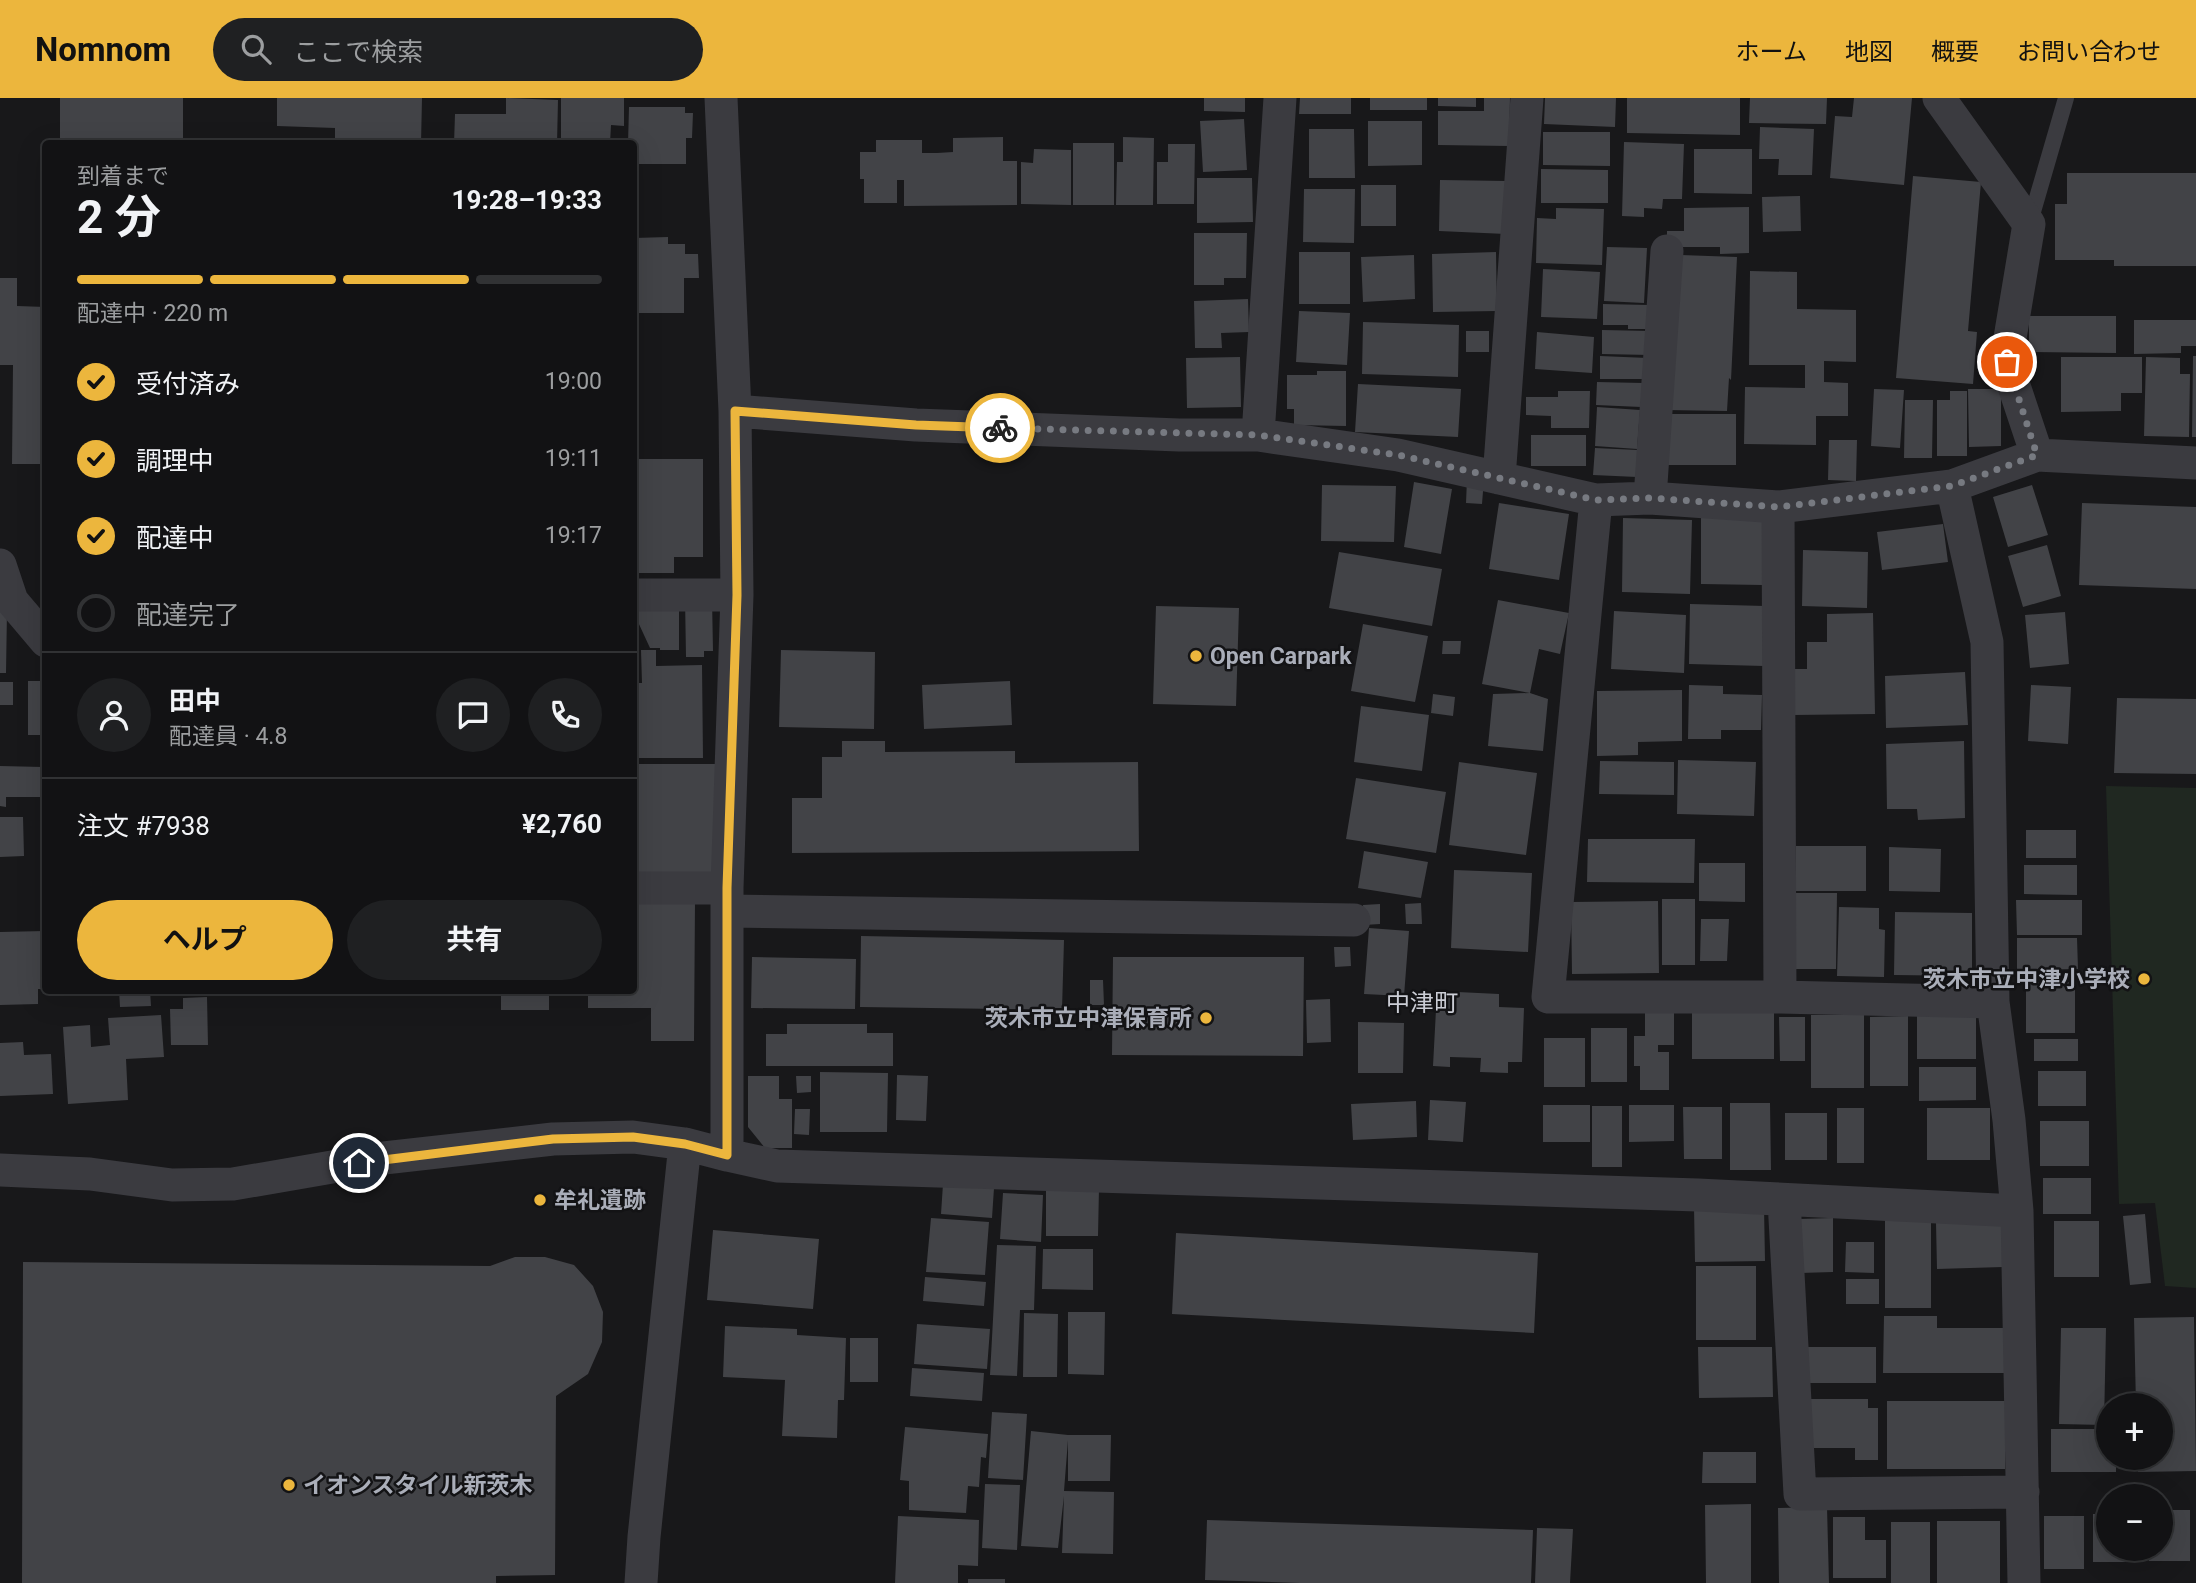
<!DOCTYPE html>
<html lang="ja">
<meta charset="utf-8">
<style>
:root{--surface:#121214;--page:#1f2022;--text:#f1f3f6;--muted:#9c9ea0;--line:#313234;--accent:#ecb63d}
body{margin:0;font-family:Roboto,"Noto Sans JP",sans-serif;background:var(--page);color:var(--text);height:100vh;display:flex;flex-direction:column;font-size:26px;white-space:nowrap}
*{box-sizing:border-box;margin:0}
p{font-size:23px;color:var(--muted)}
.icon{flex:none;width:38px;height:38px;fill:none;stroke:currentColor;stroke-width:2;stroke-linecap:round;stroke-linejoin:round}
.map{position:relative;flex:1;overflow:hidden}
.sheet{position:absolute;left:42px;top:42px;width:595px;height:854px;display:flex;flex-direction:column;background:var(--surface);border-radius:7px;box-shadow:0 7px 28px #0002,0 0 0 2px var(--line)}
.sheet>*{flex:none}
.tools{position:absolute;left:2096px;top:1295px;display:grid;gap:14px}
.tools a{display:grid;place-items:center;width:77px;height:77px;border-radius:50%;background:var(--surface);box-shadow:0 7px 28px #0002,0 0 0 2px var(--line);font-size:35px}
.pin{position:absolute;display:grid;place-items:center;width:60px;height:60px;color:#fff;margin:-30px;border:4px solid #fff;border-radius:50%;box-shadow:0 2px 7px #0007}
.courier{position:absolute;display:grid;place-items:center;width:70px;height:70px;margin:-35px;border:5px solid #ecb63d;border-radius:50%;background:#fff;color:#222;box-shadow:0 2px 9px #0007}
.headline em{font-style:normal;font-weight:700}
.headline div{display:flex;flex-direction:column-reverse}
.headline{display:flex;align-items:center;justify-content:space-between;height:119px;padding:0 35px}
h1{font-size:46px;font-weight:700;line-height:52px}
.bar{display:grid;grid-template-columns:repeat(4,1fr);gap:10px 7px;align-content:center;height:84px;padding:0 35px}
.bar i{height:9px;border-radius:5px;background:var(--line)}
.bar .selected{background:var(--accent)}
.bar p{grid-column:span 4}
.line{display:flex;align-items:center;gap:18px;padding:0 35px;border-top:2px solid var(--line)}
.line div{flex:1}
.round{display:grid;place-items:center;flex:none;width:74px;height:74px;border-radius:37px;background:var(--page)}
ol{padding:0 35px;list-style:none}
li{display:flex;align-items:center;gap:21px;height:77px}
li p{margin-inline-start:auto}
li .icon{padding:7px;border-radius:50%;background:var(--accent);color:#111;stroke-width:4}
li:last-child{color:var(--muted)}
li i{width:38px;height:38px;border:4px solid var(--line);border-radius:50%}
.cta{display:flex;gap:14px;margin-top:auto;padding:14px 35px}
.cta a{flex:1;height:80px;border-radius:42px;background:var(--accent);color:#111;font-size:28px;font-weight:700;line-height:80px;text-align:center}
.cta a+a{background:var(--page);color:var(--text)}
header{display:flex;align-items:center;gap:42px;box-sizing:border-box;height:98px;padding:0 35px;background:var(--accent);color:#111}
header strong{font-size:33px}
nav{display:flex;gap:38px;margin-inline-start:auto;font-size:24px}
.search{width:490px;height:63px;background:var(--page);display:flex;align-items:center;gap:18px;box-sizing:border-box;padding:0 24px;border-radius:38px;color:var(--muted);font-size:26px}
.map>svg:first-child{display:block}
.green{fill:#202821}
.building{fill:#424347}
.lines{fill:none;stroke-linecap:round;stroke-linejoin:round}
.lane{stroke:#3b3b40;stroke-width:16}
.street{stroke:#3b3b40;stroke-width:33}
.done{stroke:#777a81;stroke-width:7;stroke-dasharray:0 12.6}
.route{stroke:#ecb63d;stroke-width:9}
.poi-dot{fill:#ecb63d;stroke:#131315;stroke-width:2.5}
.labels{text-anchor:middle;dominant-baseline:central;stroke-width:5;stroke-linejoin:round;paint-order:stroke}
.poi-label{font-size:23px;font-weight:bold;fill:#aaaeb9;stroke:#131315;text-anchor:start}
.neighbourhood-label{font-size:24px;fill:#cbcdd5;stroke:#131315}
</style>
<header>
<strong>Nomnom</strong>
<div class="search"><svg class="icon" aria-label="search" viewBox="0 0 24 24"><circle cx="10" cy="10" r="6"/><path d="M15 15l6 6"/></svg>ここで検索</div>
<nav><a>ホーム</a><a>地図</a><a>概要</a><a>お問い合わせ</a></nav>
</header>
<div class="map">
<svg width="2196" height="1485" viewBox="0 0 2196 1485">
<rect width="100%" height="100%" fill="#18181a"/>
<path class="green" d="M2106,688l90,2v500l-31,-2 -10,-83 -36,1z"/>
<path class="building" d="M60,0h123v46h-123z
M277,0h145l-1,46h-86v-16l-58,-2z
M506,0l52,2 -1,44h-103l1,-30h51z
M561,0h63v28l-13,-1 -1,19h-49z
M1204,0h41v14l-41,-1z
M1300,0h51v16h-52z
M1370,0h57v12h-57z
M1438,0h38v9l-38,-1z
M1484,0h26l-1,48 -71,-1v-34h46z
M1545,0h71l-1,29 -71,-3z
M1627,0h113v37l-113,-2z
M1750,0h77l-1,26 -77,-1z
M1854,0h58l-8,87 -74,-7 5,-62 17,1z
M629,9h56v6h8l-1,25h-6v26h-52v-20h-6z
M1244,21l3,51 -44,2 -3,-51z
M1368,23h54v44l-54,1z
M1760,29l54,2 -2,46h-34l1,-16h-20z
M1309,31h45l1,49h-46z
M1543,34h67v34l-67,-1z
M1003,39v24h14v44l-113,1v-26h-7v23h-33v-24h-4v-27h16v-12h46v13h15l16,-1v-14z
M1123,39l31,1 -1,67h-37l1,-43h6z
M1624,44l60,2 -2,55h-19l-1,10 -18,-1v9l-22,-1z
M1073,45h41v62h-41z
M1168,46h27l-1,60h-37v-42h11z
M1034,51l37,1v55l-50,-1v-42l12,1z
M1694,51h58v45l-58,-1z
M1541,71l67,1v33h-67z
M2067,75h129v93h-82v-6h-59v-56h12z
M1913,78l68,6 -13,149 9,1 -4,52 -77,-6z
M1197,80h55l1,44 -56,1z
M1440,82l67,1 -1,53 -67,-3z
M1361,87h35v41h-35z
M1304,91h51l-1,54 -51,-1z
M1800,98l1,35 -38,1 -1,-35z
M1749,109v46l-29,1v-7h-53v-16h17v-23z
M1556,110l48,1 -2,56 -66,-2 1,-45 19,1z
M1194,135h53l-1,45h-22v7h-30z
M668,139v7h17v10h13l1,24h-15v35h-50v-75z
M1607,149l40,1 -3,55 -40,-2z
M1299,154h51v52h-51z
M1496,154l1,59 -64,1 -1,-58z
M1414,157l1,44 -52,3 -2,-45z
M1681,157l56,2 -6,123 -2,-2 -2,33 -61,-1z
M1543,171l57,3 -3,47 -56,-2z
M1750,173l47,1v37l59,1v52l-32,-1v21l24,1v33h-32v29l-72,-1 1,-57 60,1v-23h-56z
M0,180h17v28l29,1v157h-34l1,-99h-13z
M1248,201l1,33 -28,1 1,15h-27l-1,-47z
M1603,206l46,1 -1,24h-20v-4h-25z
M1299,213l51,2 -3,52 -51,-3z
M2029,218h87v37l-87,-1z
M2134,222h62v26h-15v7l-47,1z
M1363,224l96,3 -1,52 -96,-3z
M1602,232l49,1 -1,24 -48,-1z
M1466,233h23v21h-23z
M1537,234l57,5 -2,36 -57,-4z
M1600,258l48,2v21h-48z
M2193,258h3v81h-4z
M1240,259l1,50 -54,1 -1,-50z
M2061,259h81v36h-21v18l-60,1z
M2146,259l34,1v16h10l-1,63 -45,-1z
M1317,273h29v55l-52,-1v-16h-7v-34h30z
M1597,284l46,1 -2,24 -45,-2z
M1358,286l103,5 -3,48 -103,-5z
M1874,291l30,1 -4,58 -29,-2z
M1968,291h33v57l-32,1z
M1558,293h32l-1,37h-38v-12l-25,-1v-18h32z
M1950,293h17v65h-30v-56h13z
M1905,302h28l-1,58h-28z
M1597,309l43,3 -3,39 -42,-3z
M1669,316h67v51h-68z
M1531,337h55v31h-55z
M1829,342h28l-1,41 -28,-1z
M1595,350l43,2 -1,27 -44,-2z
M636,361h67v98h-29v16h-38z
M1467,381h17l-2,25 -16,-1z
M1414,384l38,7 -11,65 -37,-7z
M1322,387l74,1 -2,56 -73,-1z
M2032,387l16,50 -40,12 -15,-50z
M1499,405l70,11 -10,66 -70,-11z
M2082,405l114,4v82l-117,-4z
M1701,419h62l-1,68 -61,-1z
M1623,420l69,2 -2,74 -68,-2z
M1943,426l5,38 -66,8 -5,-38z
M2047,447l14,51 -38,11 -15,-51z
M1803,452l65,2 -1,56 -65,-2z
M1339,454l103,17 -10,57 -103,-18z
M685,500h27l1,53h-9v6h-18z
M1498,502l71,13 -9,41 -21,-5 -9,44 -48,-9z
M634,505h45v47h-19v-2h-10l-12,-26h-4z
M1690,506l75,2 -1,60 -75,-2z
M1156,508l83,2 -3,98 -83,-2z
M0,513h7l-1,62h-6z
M1614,513l72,4 -2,58 -73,-4z
M2065,514l4,52 -39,4 -5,-53z
M1873,515l2,101 -81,1 -1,-46h14v-27h20v-28z
M1363,526l65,12 -13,66 -64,-11z
M1443,543h18l-1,13h-18z
M641,552h15v16l46,-1 1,93h-69v-75h8z
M781,552l94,2 -1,77 -95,-2z
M1965,574l3,53 -82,3 -1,-52z
M28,583h18v54h-18z
M1010,583l2,44 -88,4 -2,-44z
M0,584h13v23h-13z
M1689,587l34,1v8l39,1 -1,35h-40v9h-33z
M2031,587l40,2 -3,57 -40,-3z
M1682,592v51l-44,1v13l-41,1v-65z
M1530,595l18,6 -5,52 -55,-5 5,-52z
M1433,596l22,3 -2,19 -22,-3z
M2117,600l79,1v75l-82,-1z
M1361,608l68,9 -7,56 -68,-9z
M842,643h43v11l130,-1v12l123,-1 1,89 -347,2v-55h30v-41h20z
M1964,643l1,77 -47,2 -1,-11h-30l-1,-65z
M1678,662l78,2 -2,54 -77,-2z
M1600,663l74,1v33l-75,-1z
M1459,664l78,11 -11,82 -77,-10z
M634,666h91v114h-91z
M0,668l43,1 -1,30h-36v10l-6,-1z
M1356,680l90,14 -10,61 -90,-14z
M0,719h23l1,39 -24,1z
M2026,732h50v28h-50z
M1588,741h107l-1,44 -107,-1z
M1796,748h70v45h-70z
M1889,749l52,2 -1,43 -51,-1z
M1364,753l64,11 -7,36 -63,-10z
M1699,765h46v39l-46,-1z
M2024,767h53v30l-53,-1z
M1454,772l78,3 -4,79 -77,-4z
M1794,795h43l-1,76h-42z
M1662,801h33v66h-33z
M634,802l61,1 -1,140h-43v-33h-63v-18h46z
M2016,802h66v35h-65z
M1658,803l1,72 -87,1 -1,-72z
M1421,805l1,21h-16l-1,-20z
M1380,806v20l-16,1 -1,-20z
M1839,809l40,1v21l6,1 -1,47 -47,-1z
M1895,814l77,1v63l-78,-1z
M1701,821h28l-2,42h-27z
M1369,830l40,3 -5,65 -40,-2z
M45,833l1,58h-8v15l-38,1v-73z
M861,838l203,4 -2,70 -202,-3z
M2017,840h60l1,31 -61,1z
M1334,849h16l1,19 -16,1z
M752,859l104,2 -1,50 -104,-1z
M1113,859h191l-1,99 -191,-1z
M1090,882h13l1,25h-14z
M2026,884h49v51h-49z
M119,892h31l1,16 -31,1z
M501,892h48v20h-48z
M1437,893l62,3v13l25,1 -2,54h-14v11l-28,-1 1,-14 -31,-1v10l-17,-1z
M207,899l1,48h-37l-1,-36h13v-11z
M1330,901l1,43 -24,1 -1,-43z
M1645,915h29v32h-16v7h11v38h-29v-24h-6v-30h11z
M1692,915h82v46h-82z
M161,917l3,42 -38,2 2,41 -60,4 -5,-77 27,-2 1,22 19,-2 -2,-27z
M1811,917h53v73h-53z
M1917,917h59v44h-59z
M1908,918v70h-38v-69z
M1779,919h26v44h-25z
M1358,924l46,1 -1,50h-45z
M787,926h80v9h26v33h-127v-32h21z
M1591,930h36v54h-36z
M1544,940h41v49h-41z
M2034,941h44v22h-44z
M23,944l1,13 27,-1 2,40 -53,2v-53z
M1919,969h57v33l-57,1z
M2038,973h48v35h-48z
M820,974l68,1 -1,59h-67z
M897,977l31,1 -2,45 -30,-1z
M748,978h31v23h13v49h-27l-17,-21z
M796,978h15v16l-14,1z
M1430,1002l36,2 -3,40 -35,-2z
M1416,1003l1,36 -64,3 -2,-36z
M1730,1005h40l1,67h-41z
M1543,1007h47v37h-47z
M1629,1007h45v36l-45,1z
M1592,1008h30v61h-30z
M1683,1009h39v52h-38z
M1837,1010h27v55h-27z
M1927,1010h63v52h-63z
M795,1011h15l-1,26 -15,-1z
M1785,1015h42v47h-42z
M2040,1023h49v45h-49z
M2043,1080h48v36h-48z
M943,1086l51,4 -2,30 -51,-4z
M1046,1090h53l-1,48h-52z
M1003,1095l40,2 -2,47 -41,-3z
M1694,1109h70l1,54 -70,1z
M1885,1116h46v94h-46z
M2145,1116l6,69 -21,2 -7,-69z
M931,1120l58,4 -4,53 -59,-3z
M1833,1120v54l-33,1 -1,-54z
M2002,1123l1,46 -66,2 -1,-46z
M2054,1123h45v56h-45z
M713,1132l106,9 -6,70 -106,-9z
M1176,1135l362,20 -4,80 -362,-19z
M1846,1144h28v31l-29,-1z
M997,1147l39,1 -2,64h-14l-3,66 -27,-1z
M1043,1151h50v41l-51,-1z
M515,1159h30l29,8 19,21 10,26 -1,30 -14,32 -32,22 -1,179 -59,1v7h-474l1,-321 467,4z
M1696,1168h60v74h-60z
M925,1179l61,5 -2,24 -61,-5z
M1846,1181h33v25h-33z
M1068,1214h37l-1,63 -36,-1z
M1024,1215l34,1 -1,63h-34z
M1884,1218h53v12h70l-1,45h-123z
M2194,1219l2,154 -58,1 -1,-14h24v-53h-25l-2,-87z
M917,1226l73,5 -3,40 -73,-5z
M725,1228l72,3v6l49,3 -2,62h-6l-1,38 -55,-2 3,-56 -62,-3z
M2061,1230h45l-2,97 -45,-1z
M850,1240h28v44h-28z
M1698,1249h74l1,50 -74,1z
M1802,1249h74v36h-74z
M912,1270l72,5 -2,28 -72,-5z
M1810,1301h58v9h10v52h-23v-12h-45z
M1887,1303h118v68h-118z
M992,1314l35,2 -4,66 -35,-2z
M905,1329l83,7 -2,24 -5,-1 -2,30 -11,-1 -2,27 -57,-3v-29l-9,-1z
M2051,1331h58v29h7v14h-65z
M1031,1333l37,4h43l-1,46h-42v-41l-4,51 50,1 -1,62 -51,-1 2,-57 -6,52 -37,-2z
M1703,1354h53v31h-54z
M985,1386l35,1 -3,65 -35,-2z
M1751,1406v79h-45l-1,-78z
M1827,1409l2,76h-50l-1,-75z
M2161,1412h29v51h-41v-12h12z
M2093,1416h16v35h27v13h-43z
M898,1418l81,4 -1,46 -20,-1v18h-63z
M2044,1418h40v53h-40z
M1833,1419h32v23h21v38h-53z
M1207,1422l326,10 -2,53h-231l-95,-3z
M1937,1423h63v62h-63z
M1891,1424h39v61h-39z
M1537,1430l36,1 -3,54h-35z
M968,1481h37v4h-37z"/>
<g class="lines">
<path class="lane" d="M2030,124l36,-124"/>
<path class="street" d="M1939,0l90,126 -23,138 31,93
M735,313l181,14 263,10h79l140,20 198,45 54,-2 128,9 174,-21 85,-31 159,8
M1258,337l22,-337
M1499,380l28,-380
M1952,388l35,156 6,360 16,118 8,91 7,372
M1650,400l17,-247
M1596,402l-48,497h232l213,5
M1778,409l2,490
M0,467l12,36 34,40
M634,497h103
M634,790h93
M727,813l627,9
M727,1057l50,11 921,29 319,16
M0,1072l90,4 82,11 61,-1 151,-26 169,-19 80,-2 52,7 42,11v-267l10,-293 -2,-184 -14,-313
M1784,1102l16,294 223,-2
M641,1485l3,-46 41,-393"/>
</g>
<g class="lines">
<path class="done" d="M1000,330l258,7 140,20 198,45 54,-2 128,9 174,-21 85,-31 -30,-93"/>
<path class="route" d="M359,1065l194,-24 80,-2 52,7 42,11v-267l10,-293 -2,-184 181,14 84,3"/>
</g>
<g class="poi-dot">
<circle cx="1196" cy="558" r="7"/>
<circle cx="2144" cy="881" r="7"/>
<circle cx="1206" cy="920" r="7"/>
<circle cx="540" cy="1102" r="7"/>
<circle cx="289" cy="1387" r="7"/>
</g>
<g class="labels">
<g class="poi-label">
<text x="1210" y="558">Open Carpark</text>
<text x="2130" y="881" text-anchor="end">茨木市立中津小学校</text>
<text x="1192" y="920" text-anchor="end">茨木市立中津保育所</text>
<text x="554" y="1102">牟礼遺跡</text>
<text x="303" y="1387">イオンスタイル新茨木</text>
</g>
<g class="neighbourhood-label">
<text x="1422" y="905">中津町</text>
</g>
</g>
</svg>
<div class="tools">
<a>+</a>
<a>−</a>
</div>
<div class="pin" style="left:2007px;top:264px;background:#ea580c"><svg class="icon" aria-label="bag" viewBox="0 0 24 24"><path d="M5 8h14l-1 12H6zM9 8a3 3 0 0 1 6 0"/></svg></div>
<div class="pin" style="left:359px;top:1065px;background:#1f2937"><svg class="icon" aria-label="home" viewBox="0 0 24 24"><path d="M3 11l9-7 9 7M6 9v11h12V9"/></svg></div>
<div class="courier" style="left:1000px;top:330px"><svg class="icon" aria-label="bike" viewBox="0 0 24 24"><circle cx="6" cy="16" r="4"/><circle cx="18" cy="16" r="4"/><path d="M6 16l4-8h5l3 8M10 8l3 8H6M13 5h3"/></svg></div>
<section class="sheet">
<div class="headline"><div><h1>2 分</h1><p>到着まで</p></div><em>19:28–19:33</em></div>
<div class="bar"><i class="selected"></i><i class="selected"></i><i class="selected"></i><i></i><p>配達中 · 220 m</p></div>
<ol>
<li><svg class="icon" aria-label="check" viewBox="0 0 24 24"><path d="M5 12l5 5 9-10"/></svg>受付済み<p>19:00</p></li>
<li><svg class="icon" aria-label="check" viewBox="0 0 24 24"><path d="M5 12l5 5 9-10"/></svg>調理中<p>19:11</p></li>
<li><svg class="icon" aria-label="check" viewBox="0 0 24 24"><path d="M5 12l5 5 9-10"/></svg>配達中<p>19:17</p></li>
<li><i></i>配達完了</li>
</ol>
<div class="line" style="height:126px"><a class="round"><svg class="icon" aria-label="person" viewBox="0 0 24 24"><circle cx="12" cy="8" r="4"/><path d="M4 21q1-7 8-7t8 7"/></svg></a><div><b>田中</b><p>配達員 · 4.8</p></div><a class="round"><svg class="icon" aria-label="chat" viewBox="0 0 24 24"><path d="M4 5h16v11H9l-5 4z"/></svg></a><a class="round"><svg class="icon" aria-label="phone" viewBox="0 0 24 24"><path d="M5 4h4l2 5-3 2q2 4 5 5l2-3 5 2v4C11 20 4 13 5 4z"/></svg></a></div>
<div class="line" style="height:91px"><div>注文 #7938</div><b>¥2,760</b></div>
<div class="cta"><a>ヘルプ</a><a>共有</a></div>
</section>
</div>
